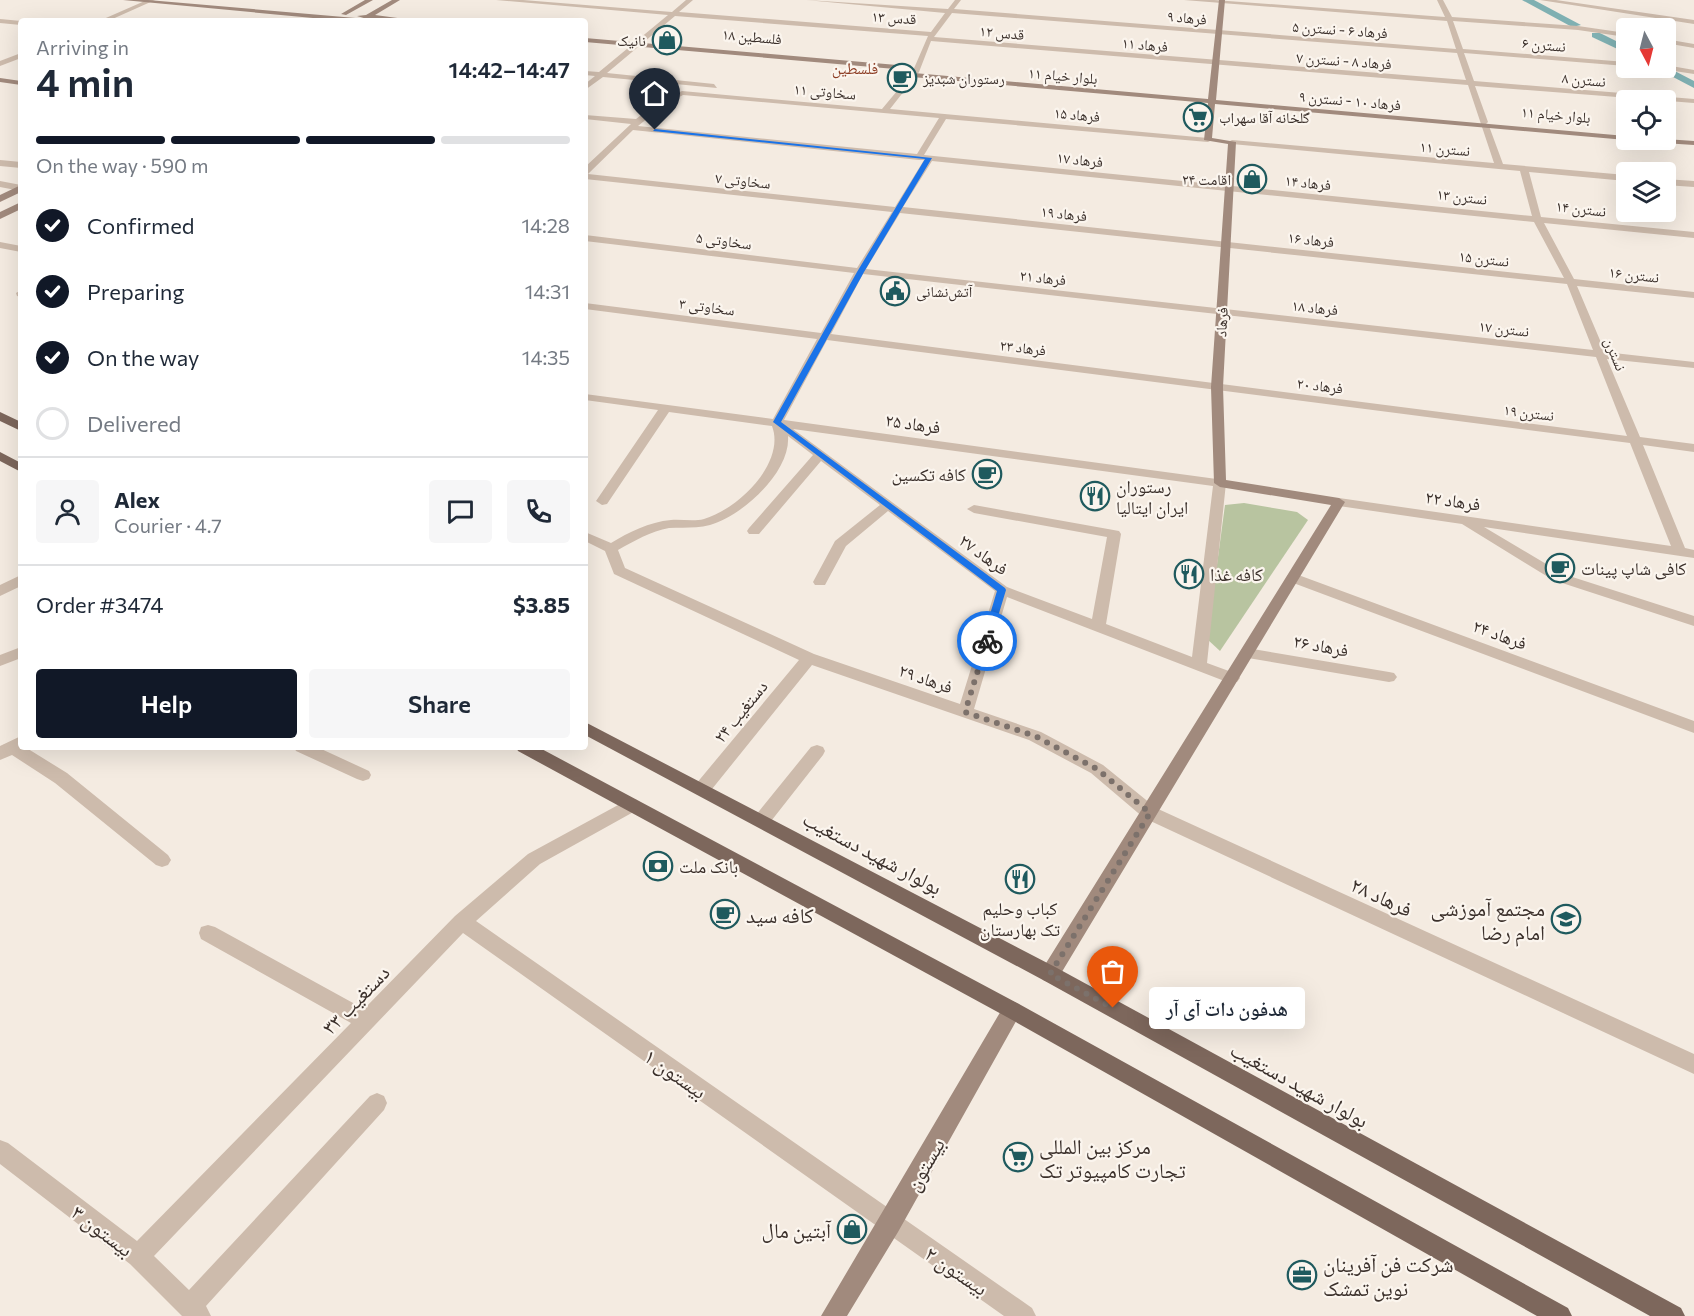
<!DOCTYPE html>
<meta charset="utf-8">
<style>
:root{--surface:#fff;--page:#f6f6f7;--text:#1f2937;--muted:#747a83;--line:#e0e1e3;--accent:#111827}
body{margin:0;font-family:Commissioner,"Noto Naskh Arabic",sans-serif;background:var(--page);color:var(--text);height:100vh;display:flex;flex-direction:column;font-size:22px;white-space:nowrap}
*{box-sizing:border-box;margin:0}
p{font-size:20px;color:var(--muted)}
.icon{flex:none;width:33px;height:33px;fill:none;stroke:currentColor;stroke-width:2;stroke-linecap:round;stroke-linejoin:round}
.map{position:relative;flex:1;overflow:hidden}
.panel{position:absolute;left:18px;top:18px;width:570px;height:732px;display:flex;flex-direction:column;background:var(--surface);border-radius:6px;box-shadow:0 6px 24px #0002}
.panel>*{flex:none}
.needle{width:39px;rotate:173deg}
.controls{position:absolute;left:1616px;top:18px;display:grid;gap:12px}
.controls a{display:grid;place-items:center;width:60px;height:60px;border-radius:6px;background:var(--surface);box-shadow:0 6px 24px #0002;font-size:30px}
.pin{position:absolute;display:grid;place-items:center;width:51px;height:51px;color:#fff;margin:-62px -26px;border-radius:50% 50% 50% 0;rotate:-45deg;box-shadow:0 0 6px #0007}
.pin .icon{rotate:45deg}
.courier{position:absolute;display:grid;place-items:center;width:60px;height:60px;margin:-30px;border:4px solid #1a73e8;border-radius:50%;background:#fff;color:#222;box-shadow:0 2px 8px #0007}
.bubble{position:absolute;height:42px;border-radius:6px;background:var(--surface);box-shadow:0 6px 24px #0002;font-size:20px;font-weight:600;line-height:42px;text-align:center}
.summary em{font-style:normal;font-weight:600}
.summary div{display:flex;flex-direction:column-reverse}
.summary{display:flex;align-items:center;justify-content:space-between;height:102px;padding:0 18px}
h1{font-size:39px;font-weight:600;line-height:45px}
.bar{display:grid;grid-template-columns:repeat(4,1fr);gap:9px 6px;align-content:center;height:72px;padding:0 18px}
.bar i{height:8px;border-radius:4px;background:var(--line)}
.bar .current{background:var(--accent)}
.bar p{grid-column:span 4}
.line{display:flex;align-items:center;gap:15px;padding:0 18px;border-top:2px solid var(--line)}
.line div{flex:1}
.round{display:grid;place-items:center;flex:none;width:63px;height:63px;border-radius:6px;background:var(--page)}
ol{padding:0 18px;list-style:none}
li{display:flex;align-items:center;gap:18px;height:66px}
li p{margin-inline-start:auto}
li .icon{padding:6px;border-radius:50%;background:var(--accent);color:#fff;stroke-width:4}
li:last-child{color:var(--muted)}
li i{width:33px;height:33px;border:3px solid var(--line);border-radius:50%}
.primary-button{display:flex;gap:12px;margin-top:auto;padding:12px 18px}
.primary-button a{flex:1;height:69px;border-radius:6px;background:var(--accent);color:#fff;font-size:24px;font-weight:600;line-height:69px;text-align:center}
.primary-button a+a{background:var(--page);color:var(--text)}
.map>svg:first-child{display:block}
.green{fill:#b8c4a0}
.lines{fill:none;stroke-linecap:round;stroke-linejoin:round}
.canal{fill:#7fb0b2;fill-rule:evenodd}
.street{fill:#cdbbac;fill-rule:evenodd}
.secondary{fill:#a18a7d;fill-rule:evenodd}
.primary{fill:#7d675c;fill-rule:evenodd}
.route{fill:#1a73e8}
.done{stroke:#7c716b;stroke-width:6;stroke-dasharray:0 10.8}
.labels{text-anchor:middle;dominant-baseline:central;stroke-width:4.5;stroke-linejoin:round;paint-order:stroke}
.far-street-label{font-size:15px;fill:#3b302b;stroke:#fbf5ee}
.far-poi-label{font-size:15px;fill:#3b302b;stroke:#fbf5ee;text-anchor:start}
.far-neighbourhood-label{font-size:16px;fill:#8c3b22;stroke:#fbf5ee}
.street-label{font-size:18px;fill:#3b302b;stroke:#fbf5ee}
.poi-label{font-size:18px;fill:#3b302b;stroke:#fbf5ee;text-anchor:start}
.near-street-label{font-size:21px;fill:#3b302b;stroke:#fbf5ee}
.near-poi-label{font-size:21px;fill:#3b302b;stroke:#fbf5ee;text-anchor:start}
</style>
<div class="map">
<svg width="1694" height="1316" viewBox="0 0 1694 1316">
<rect width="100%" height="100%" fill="#f4ebe1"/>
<path class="green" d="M1244,503l53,9 11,8 -88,131 -13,-12 18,-134z"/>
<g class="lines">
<path class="canal" d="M1522,0h12l47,25 -9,2z
M1592,33h8l26,13v7l-34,-16z
M1665,66l29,15v7l-38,-20z"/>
<path class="street" d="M147,0h8l-47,21h-9z
M496,0h27l149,12 14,-12h7l-14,12 252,20 14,-19 -139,-13 142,9 7,-9h6l-7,9 502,40 -9,-28 -263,-21h30l231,17 -8,-17h6l9,17 126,9 48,7v4l-48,-7 -125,-9 10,28 163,13v4l-162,-13 10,28 220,18v4l-219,-17 13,36 -2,2 3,2 14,38 123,11v6l-97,-9 12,45 153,15v6l-150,-15 30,56 120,13v6l-117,-12 28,66 89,10v6l-87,-9 33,78 54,7v8l-51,-7 42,103 9,2v8l-210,-31 79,47 131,42v10l-141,-46 -91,-56 -123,-18 -6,-4 6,-4 332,48 -41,-103 -803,-103 -43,80 440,60 2,3 -19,180 30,11 3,4 -3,4h-10l-220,-85 -33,112 67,23 62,33 53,43 538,246v20l-550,-256 -53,-45 -62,-33 -217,-75 -104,129 -6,1 -6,-1 -2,-5 2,-5 103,-124 -185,-86 -9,-23 -20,-10v-9l26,11c18,-11 38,-21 60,-23 11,-1 22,2 33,-1 34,-10 82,-56 68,-93l-103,-14 -62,92 -5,1 -6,-4 62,-91 -73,-10v-6l188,25 44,-80 -232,-30v-6l236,30 33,-60 -269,-32v-6l272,33 35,-56 -307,-33v-12l46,-43 -46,-5v-4l51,4 22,-17 24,-11 200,18 30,-36 16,-37 -253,-20 -68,57 107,11 3,4 -114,-11 -18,13v-6l10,-8 -10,-1v-4l14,1 69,-57zM952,13l505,40 9,27 -532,-43zM931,41l537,44 26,78 -262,-23 -4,2 4,2 288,27 12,45 -608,-61 22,-36 262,23 4,-2 -4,-2 -318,-29 29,-37zM683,95l256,23 -22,36 -279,-28 26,-21zM633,130l286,30h5l-29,47 -307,-33zM932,161l602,61 30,56 -661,-71zM900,213l667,71 26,66 -727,-81zM863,274l733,83 31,79 -796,-102zM793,429l420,57 -21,171 -86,-33 15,-90 -2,-3 -145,-26 -7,4 7,4 133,24 -15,82 -85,-32zM788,436l25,19 -64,73 -2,3 2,3h10l62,-73 59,44 -45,36 -22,41 2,3h10l21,-39 42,-35 107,80 -35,113 -146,-50 -189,-86 -7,-18c16,-9 33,-19 51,-22 14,-1 27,1 41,-3 32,-9 81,-53 78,-89z
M1540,0h16l138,20v4z
M0,19l21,2v4l-21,-2z
M1665,39l29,5v4l-29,-5z
M21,53v5l-21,8v-5z
M1671,66l23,4v4l-26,-4z
M0,160l21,2v6l-21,-2z
M1665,179l29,2v6l-29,-2z
M0,181l21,4v6l-21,-4z
M0,242l21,4v6l-21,-4z
M21,290v7l-4,-1 -1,-3z
M1293,573l401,148v12l-406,-152 -2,-3 2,-3z
M21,575v11l-21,10v-11z
M21,647v11l-21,8v-11z
M1247,648l142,24 5,1 3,4 -3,4 -5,1 -147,-25 -2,-4 2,-4z
M21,736v11h4l42,26 101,82 3,5 -3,5 -6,2 -6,-2 -101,-82 -43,-28 -12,5v-14z
M817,745l6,2 2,4 -2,4 -55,70 -6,2 -6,-2 -3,-5 3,-5 55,-68z
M294,747h23l52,24 2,4 -2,4 -6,2 -6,-2 -61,-28z
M631,798l6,2 2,5 -2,5 -97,54 -64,57 556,387 4,8h-32l-541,-383 -309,323 35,34 181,-194 7,-3 7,3 3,7 -3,7 -178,196 5,10h-29l-52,-52 -130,-100v-24l8,3 129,98 214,-218 -150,-84 -2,-6 2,-6 7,-2 7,2 149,82 91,-93 73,-62z"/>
<path class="secondary" d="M123,0h25l219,19 -10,-3 9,-1 26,-15h8l-25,15 45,6 -52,-2 3,2h-26z
M365,0h8l-27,15 -5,-1z
M1219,0h6l-9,100 410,36v4h3h-3l-411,-36 -3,34 24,4 -13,245 3,93 113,18 6,4 -288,478 -7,3 -7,-3 -3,-6 3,-6 288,-463 -111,-18 -6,-4 -3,-96 17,-243 -24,-4 4,-37 -296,-26 -17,-8 -310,-27v-4l312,27 17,8 294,26z
M0,78l21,3v4l-21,-3z
M1665,139l29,2v4l-46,-3 -4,-2z
M21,185v7l-21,10v-7z
M21,202v7l-21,10v-7z
M1012,1001l7,3 3,6 -3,6 -121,216 -51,84h-26l184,-312z"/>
<path class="primary" d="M0,412l21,10v9l-21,-10z
M0,452l21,11v9l-21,-11z
M585,722l472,246 624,340 4,8h-35l-607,-336 -458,-245z
M516,747h22l481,257 549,304 4,8h-35l-532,-300 -487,-265z"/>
</g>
<path class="route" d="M655,129l277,29 -68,114 -83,150 224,166 1,2 -16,53 -3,1 -5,-3 15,-50 -224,-169 84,-150 68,-113 -272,-28z"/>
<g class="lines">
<path class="done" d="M987,641l-22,71 70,24 62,33 53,44 -100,161 63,34"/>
</g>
<defs>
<g id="shop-ring" transform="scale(1.5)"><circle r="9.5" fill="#fbf5ee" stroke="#1f5a5e" stroke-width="1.5"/><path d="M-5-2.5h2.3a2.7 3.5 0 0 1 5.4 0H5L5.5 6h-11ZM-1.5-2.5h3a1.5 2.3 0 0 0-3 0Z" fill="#1f5a5e"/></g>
<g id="cafe-ring" transform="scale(1.5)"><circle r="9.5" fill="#fbf5ee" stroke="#1f5a5e" stroke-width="1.5"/><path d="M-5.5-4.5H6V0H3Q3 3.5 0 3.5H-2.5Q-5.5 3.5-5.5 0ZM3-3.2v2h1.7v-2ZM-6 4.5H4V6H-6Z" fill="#1f5a5e"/></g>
<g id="supermarket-ring" transform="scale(1.5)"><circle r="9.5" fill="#fbf5ee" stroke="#1f5a5e" stroke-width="1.5"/><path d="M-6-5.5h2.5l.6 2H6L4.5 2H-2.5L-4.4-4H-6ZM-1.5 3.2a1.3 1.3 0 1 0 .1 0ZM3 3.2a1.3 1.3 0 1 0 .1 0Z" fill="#1f5a5e"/></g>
<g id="civic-ring" transform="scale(1.5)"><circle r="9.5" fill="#fbf5ee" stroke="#1f5a5e" stroke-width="1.5"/><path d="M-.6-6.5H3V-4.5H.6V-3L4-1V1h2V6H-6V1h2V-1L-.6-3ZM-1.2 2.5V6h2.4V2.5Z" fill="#1f5a5e"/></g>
<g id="restaurant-ring" transform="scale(1.5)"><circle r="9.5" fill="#fbf5ee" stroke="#1f5a5e" stroke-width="1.5"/><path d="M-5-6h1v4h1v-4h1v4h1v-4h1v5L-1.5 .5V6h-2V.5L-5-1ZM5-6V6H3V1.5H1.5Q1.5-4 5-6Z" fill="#1f5a5e"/></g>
<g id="bank-ring" transform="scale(1.5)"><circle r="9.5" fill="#fbf5ee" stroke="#1f5a5e" stroke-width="1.5"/><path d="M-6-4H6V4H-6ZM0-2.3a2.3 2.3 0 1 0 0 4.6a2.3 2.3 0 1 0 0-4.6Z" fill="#1f5a5e"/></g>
<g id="school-ring" transform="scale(1.5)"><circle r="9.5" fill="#fbf5ee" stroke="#1f5a5e" stroke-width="1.5"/><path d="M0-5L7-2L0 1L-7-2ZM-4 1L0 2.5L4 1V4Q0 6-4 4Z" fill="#1f5a5e"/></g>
<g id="office-ring" transform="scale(1.5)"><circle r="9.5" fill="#fbf5ee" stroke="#1f5a5e" stroke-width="1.5"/><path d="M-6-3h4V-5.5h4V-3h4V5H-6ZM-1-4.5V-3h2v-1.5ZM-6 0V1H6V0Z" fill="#1f5a5e"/></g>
</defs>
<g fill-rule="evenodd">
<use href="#shop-ring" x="667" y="40"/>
<use href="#cafe-ring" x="902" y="78"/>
<use href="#supermarket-ring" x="1198" y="117"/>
<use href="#shop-ring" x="1252" y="179"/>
<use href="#civic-ring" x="895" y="291"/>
<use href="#cafe-ring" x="987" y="474"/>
<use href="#restaurant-ring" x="1095" y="496"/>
<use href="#cafe-ring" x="1560" y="568"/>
<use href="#restaurant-ring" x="1189" y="574"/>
<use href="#bank-ring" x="658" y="866"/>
<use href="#restaurant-ring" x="1020" y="879"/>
<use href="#cafe-ring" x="725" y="914"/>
<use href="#school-ring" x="1566" y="919"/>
<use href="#supermarket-ring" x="1018" y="1157"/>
<use href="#shop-ring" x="852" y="1229"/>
<use href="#office-ring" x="1302" y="1275"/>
</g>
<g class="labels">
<g class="far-street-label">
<text transform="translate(894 17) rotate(4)">قدس ۱۳</text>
<text transform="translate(1187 17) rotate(5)">فرهاد ۹</text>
<text transform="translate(1340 29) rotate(4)">فرهاد ۶ - نسترن ۵</text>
<text transform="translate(1002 32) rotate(5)">قدس ۱۲</text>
<text transform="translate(752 36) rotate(5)">فلسطین ۱۸</text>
<text transform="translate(1145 44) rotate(5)">فرهاد ۱۱</text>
<text transform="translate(1544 44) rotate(5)">نسترن ۶</text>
<text transform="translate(1344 60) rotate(4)">فرهاد ۸ - نسترن ۷</text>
<text transform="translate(1063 75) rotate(5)">بلوار خیام ۱۱</text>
<text transform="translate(1584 79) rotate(5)">نسترن ۸</text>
<text transform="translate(825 91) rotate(5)">سخاوتی ۱۱</text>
<text transform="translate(1350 100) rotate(5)">فرهاد ۱۰ - نسترن ۹</text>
<text transform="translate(1077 114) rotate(5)">فرهاد ۱۵</text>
<text transform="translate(1556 114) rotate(5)">بلوار خیام ۱۱</text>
<text transform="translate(1445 148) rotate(5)">نسترن ۱۱</text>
<text transform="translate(1080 159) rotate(6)">فرهاد ۱۷</text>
<text transform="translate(743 180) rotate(6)">سخاوتی ۷</text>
<text transform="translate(1308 182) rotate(6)">فرهاد ۱۴</text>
<text transform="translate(1462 196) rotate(6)">نسترن ۱۳</text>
<text transform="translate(1581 208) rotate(6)">نسترن ۱۴</text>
<text transform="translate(1064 213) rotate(6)">فرهاد ۱۹</text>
<text transform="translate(1311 239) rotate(6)">فرهاد ۱۶</text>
<text transform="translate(724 240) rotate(7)">سخاوتی ۵</text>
<text transform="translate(1484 258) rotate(6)">نسترن ۱۵</text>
<text transform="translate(1634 274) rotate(6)">نسترن ۱۶</text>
<text transform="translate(1043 277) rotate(6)">فرهاد ۲۱</text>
<text transform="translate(707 306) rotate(7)">سخاوتی ۳</text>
<text transform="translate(1315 307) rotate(6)">فرهاد ۱۸</text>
<text transform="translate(1221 322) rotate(-87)">فرهاد</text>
<text transform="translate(1504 328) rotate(6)">نسترن ۱۷</text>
<text transform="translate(1023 347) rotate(7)">فرهاد ۲۳</text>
<text transform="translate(1616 354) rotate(68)">نسترن</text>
<text transform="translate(1320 385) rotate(7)">فرهاد ۲۰</text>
<text transform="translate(1529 412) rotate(7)">نسترن ۱۹</text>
</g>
<g class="far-poi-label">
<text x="646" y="40" text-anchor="end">نانیک</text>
<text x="923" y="78">رستوران شبدیز</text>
<text x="1219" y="117">گلخانه آقا سهراب</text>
<text x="1231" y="179" text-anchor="end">اقامت ۲۴</text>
<text x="916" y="291">آتش‌نشانی</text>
</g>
<g class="far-neighbourhood-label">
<text x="855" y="67">فلسطین</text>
</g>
<g class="street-label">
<text transform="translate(913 423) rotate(8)">فرهاد ۲۵</text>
<text transform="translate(1453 500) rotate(8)">فرهاد ۲۲</text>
<text transform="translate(984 554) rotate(36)">فرهاد ۲۷</text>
<text transform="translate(1500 634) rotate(20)">فرهاد ۲۴</text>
<text transform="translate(1321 645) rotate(10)">فرهاد ۲۶</text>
<text transform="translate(926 678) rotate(19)">فرهاد ۲۹</text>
<text transform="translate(740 711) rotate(-51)">دستغیب ۲۴</text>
</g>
<g class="poi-label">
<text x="966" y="474" text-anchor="end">کافه تکسین</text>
<text x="1116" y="486">رستوران<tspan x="1116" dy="21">ایران ایتالیا</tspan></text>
<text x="1581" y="568">کافی شاپ پینات</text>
<text x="1210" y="574">کافه غذا</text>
<text x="679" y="866">بانک ملت</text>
<text x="1020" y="908" text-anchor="middle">کباب وحلیم<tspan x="1020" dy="21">تک بهارستان</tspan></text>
</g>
<g class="near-street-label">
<text transform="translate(873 852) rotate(28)">بولوار شهید دستغیب</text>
<text transform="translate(1382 896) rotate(25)">فرهاد ۲۸</text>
<text transform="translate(355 999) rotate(-46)">دستغیب ۳۳</text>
<text transform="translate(676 1073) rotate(35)">بیستون ۱</text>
<text transform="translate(1300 1084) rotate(29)">بولوار شهید دستغیب</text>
<text transform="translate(924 1164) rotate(-60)">بیستون</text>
<text transform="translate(103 1230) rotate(37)">بیستون ۳</text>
<text transform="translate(957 1270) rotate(34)">بیستون ۲</text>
</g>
<g class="near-poi-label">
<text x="1545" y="907" text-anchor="end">مجتمع آموزشی<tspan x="1545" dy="24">امام رضا</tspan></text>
<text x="746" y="914">کافه سید</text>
<text x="1039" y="1145">مرکز بین المللی<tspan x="1039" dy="24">تجارت کامپیوتر تک</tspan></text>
<text x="831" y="1229" text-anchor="end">آبتین مال</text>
<text x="1323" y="1263">شرکت فن آفرینان<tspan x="1323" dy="24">نوین تمشک</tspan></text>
</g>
</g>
</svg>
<div class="controls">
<a><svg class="needle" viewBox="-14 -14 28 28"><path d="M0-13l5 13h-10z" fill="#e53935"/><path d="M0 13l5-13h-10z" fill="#747a83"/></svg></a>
<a><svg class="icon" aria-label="locate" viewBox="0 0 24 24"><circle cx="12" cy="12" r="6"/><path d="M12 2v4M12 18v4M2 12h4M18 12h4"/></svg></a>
<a><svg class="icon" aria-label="layers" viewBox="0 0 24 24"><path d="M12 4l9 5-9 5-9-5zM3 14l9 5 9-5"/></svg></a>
</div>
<div class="pin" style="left:1113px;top:1008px;background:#ea580c"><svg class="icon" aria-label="bag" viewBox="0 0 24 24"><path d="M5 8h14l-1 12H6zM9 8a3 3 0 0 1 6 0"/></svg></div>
<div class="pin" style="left:655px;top:130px;background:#1f2937"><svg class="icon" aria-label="home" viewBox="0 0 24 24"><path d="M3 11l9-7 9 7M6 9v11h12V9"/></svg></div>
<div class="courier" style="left:987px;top:641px"><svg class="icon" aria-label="bike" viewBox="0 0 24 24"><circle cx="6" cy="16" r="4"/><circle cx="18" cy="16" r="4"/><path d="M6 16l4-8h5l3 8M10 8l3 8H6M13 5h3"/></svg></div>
<div class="bubble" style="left:1149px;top:987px;width:156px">هدفون دات آی آر</div>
<section class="panel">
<div class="summary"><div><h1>4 min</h1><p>Arriving in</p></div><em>14:42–14:47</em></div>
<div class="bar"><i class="current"></i><i class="current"></i><i class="current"></i><i></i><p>On the way · 590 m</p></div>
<ol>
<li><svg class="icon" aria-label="check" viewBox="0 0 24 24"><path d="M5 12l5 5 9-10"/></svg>Confirmed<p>14:28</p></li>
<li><svg class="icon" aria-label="check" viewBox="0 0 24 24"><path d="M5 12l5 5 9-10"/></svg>Preparing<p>14:31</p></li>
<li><svg class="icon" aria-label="check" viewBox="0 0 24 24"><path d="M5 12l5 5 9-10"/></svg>On the way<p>14:35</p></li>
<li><i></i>Delivered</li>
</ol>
<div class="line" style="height:108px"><a class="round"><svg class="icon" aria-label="person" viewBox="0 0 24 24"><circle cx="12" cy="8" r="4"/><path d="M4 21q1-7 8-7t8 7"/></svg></a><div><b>Alex</b><p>Courier · 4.7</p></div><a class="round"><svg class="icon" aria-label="chat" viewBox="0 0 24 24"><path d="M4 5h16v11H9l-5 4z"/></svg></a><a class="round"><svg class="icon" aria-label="phone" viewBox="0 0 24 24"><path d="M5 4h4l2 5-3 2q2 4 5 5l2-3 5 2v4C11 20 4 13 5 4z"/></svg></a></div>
<div class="line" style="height:78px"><div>Order #3474</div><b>$3.85</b></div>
<div class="primary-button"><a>Help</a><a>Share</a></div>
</section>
</div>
